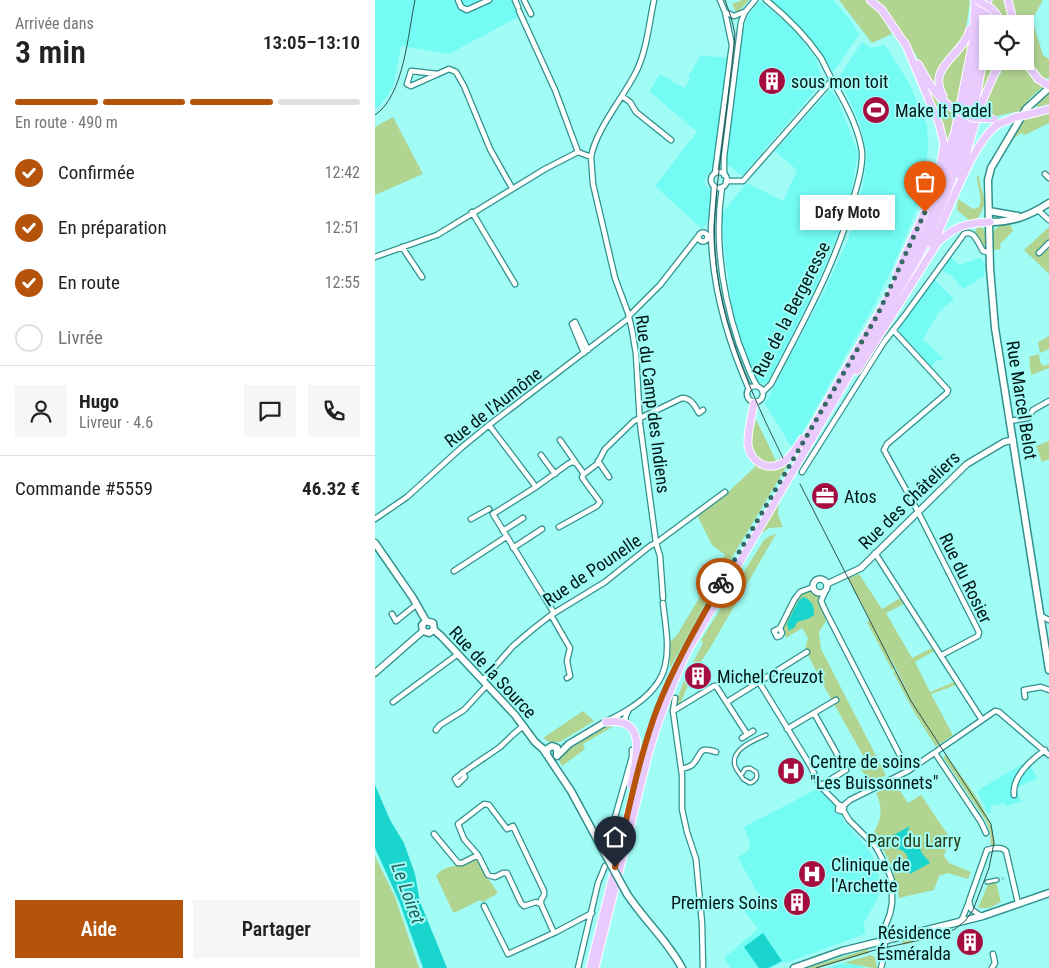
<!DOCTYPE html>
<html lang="fr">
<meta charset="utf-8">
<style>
:root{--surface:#fff;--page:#f6f6f6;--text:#222;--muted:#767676;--line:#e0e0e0;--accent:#b45309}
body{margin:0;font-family:"Roboto Condensed",sans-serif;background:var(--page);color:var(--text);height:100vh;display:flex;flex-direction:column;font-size:19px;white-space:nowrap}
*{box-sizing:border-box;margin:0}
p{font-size:16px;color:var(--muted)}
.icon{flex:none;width:28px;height:28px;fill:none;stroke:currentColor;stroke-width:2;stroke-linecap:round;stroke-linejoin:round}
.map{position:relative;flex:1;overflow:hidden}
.details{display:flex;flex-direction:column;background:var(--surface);width:375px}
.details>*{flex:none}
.buttons{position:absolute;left:604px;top:15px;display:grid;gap:10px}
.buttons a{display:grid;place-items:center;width:55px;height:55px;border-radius:0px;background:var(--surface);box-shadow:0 2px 8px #0003;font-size:25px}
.pin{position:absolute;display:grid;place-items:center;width:42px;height:42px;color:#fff;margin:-51px -21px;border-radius:50% 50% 50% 0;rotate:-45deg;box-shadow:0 0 5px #0007}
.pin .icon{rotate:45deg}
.courier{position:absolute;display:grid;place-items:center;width:50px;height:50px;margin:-25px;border:4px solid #b45309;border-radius:50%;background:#fff;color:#222;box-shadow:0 1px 6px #0007}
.bubble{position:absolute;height:35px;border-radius:0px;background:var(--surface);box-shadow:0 2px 8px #0003;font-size:16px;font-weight:600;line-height:35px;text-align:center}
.head em{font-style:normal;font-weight:600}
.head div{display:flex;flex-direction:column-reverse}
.head{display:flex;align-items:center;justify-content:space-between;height:85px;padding:0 15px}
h1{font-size:32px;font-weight:600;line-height:38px}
.bar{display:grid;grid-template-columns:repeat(4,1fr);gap:8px 5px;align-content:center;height:60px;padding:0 15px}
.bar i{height:6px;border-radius:4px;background:var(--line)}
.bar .active{background:var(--accent)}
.bar p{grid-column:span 4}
.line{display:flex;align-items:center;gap:12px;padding:0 15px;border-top:1px solid var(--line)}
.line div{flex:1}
.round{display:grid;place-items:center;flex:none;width:52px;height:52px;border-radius:0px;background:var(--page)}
ol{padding:0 15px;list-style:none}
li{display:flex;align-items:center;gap:15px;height:55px}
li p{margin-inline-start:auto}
li .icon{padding:5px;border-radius:50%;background:var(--accent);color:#fff;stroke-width:4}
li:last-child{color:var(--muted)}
li i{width:28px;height:28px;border:2px solid var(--line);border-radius:50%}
.cta{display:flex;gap:10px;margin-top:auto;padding:10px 15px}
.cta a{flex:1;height:58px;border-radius:0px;background:var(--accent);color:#fff;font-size:20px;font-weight:600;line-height:58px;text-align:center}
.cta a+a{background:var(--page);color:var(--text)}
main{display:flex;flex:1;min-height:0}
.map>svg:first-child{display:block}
.built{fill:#73fbf4}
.green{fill:#b1d491}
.water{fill:#1ad4ce}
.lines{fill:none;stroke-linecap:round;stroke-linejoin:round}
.pedestrian-tunnel{stroke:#89dad5;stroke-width:3;stroke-dasharray:3 1.5;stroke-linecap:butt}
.pedestrian-casing{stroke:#30908b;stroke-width:5.5}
.minor-casing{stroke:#30908b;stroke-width:7}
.tertiary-casing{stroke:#30908b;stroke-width:8}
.secondary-casing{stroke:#30908b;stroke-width:9}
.primary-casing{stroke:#fff;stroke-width:9}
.pedestrian{stroke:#fff;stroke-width:3}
.minor{stroke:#fff;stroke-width:4.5}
.tertiary{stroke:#fff;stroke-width:5.5}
.secondary{stroke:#fff;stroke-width:6}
.primary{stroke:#e9ccfd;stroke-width:7}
.tram{stroke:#2a5351;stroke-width:1}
.secondary-bridge-casing{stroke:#30908b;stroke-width:9;stroke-linecap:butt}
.primary-bridge-casing{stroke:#fff;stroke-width:9;stroke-linecap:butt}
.secondary-bridge{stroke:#fff;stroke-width:6}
.primary-bridge{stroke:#e9ccfd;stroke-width:7}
.done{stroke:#386865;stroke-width:5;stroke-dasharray:0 9}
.route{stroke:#b45309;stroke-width:6}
.labels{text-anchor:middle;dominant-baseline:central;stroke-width:4;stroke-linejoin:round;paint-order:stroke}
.poi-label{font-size:18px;fill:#001817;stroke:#a1fcf6;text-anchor:start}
.street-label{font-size:18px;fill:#001817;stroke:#a1fcf6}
.park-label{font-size:18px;fill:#283b15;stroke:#a1fcf6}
.water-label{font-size:19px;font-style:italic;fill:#21625f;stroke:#a1fcf6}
</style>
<main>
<section class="details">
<div class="head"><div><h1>3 min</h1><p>Arrivée dans</p></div><em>13:05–13:10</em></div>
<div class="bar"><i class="active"></i><i class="active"></i><i class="active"></i><i></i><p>En route · 490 m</p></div>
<ol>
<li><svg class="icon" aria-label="check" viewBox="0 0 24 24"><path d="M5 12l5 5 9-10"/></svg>Confirmée<p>12:42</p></li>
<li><svg class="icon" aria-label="check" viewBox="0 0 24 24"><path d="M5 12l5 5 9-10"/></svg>En préparation<p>12:51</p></li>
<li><svg class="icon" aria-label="check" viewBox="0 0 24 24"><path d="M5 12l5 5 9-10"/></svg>En route<p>12:55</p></li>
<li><i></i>Livrée</li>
</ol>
<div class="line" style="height:90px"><a class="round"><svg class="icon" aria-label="person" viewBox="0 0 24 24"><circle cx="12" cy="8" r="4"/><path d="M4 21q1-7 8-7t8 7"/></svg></a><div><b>Hugo</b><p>Livreur · 4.6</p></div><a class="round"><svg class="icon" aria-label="chat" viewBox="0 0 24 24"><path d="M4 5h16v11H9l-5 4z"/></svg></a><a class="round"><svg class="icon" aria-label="phone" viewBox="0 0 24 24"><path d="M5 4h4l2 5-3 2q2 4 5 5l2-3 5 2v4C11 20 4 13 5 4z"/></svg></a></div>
<div class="line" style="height:65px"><div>Commande #5559</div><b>46.32 €</b></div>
<div class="cta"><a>Aide</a><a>Partager</a></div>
</section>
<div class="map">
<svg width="674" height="968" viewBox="0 0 674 968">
<rect width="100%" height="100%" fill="#a1fcf6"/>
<path class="built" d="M0,0h136l7,17 -69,37 -48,-8 -7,38 -6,11 -9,11 -4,3z
M396,0h62l18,21 8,14 -26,37 -14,-22 -19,-23z
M385,1l34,28 22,30 4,13v8l-2,7 -6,7 -70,82 -16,-13 17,-130 4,-16z
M487,42l9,6 14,-3 24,38 18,43 1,22 -3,30 -9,33 -24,58 -20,40 -79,140 -28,-45 59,-112 24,-52 15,-55 4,-32 -7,-29 -21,-47z
M326,55l27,3 -14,108 -9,13v6l7,7 -3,28 -7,9 -47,-43 42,-54 -48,-41 11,-17 24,14 6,-9 -2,-2z
M454,91h3l5,7 21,55 -7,41 -12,38 -25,59 -46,91 -4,2 -4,-1 -3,-2 -6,-10 -18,-55 -9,-69 -2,-34 25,-30 36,18 14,-31 -22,-19z
M574,255l10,10 21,-7 5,5 -1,13 -21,13 -10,-12 -12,-8z
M559,279l20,20 -14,12 -17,28 21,20 -8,2 -5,6 -17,-20 -18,-16z
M652,761l11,17 -22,10 5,14 -15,4 -1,-3 -15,3 1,6 -3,2 -11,-23z
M442,789l23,21 4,12 17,18 11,15 4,11 4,16 -1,10 -3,10 -12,20 1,12 -77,28h-4l-13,6h-40l-7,-10 34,-29 -13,-18 16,-12 -23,-41 11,-8 1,-7 -6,-16z
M477,963l14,5h-38l11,-4z"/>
<path class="green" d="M367,0h7l-9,10 -4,2 -4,-8z
M464,0h27l18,19 8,15 -20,9z
M501,0h92l2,1 -5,35 -6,9 -15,15 -6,12 -2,15 -42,-66z
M616,0h15l6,24h-6l-10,-15 -5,-5z
M635,0h33l-11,20 11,35 6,4v19l-4,1c-21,-15 -20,-33 -20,-55h-9z
M595,40l-12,67c-36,-23 -6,-45 12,-67z
M612,43v18h11l-22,51z
M628,61h18l9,15 13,11 -12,10 -11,14 -23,5 -17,-1 6,-20 15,-22z
M541,66l23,34 16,16 -6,27 -3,3 -1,-14z
M674,91v13l-11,3 -4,-2z
M496,98l7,2 8,17 -10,5 -5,-11 -4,-2z
M674,114v9l-24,12 -4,-2 -10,8 11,-21z
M18,117l30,57 -48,21v-68z
M604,175c1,23 13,21 -2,44l-8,1 -12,-10 1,-11 15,10 6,-2c4,-10 -2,-20 -2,-31z
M627,224h8l3,7 -13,13 1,5 -7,1 -1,2v-21z
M603,226c10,3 8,10 8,19l-1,1h-3l-8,-13z
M674,227v47l-25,-24z
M674,336v13l-9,4 -2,-11z
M664,354l1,8 3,4 6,-2v4l-18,7 -2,-18z
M381,419l20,42 5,-4 1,3 -14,4c-24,-13 -18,-21 -12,-45z
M674,441v18l-7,3 -6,-16z
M376,459l10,8 30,-8 -78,130 -43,79 -1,-25 8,-8 48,-80 -13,-10 -14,-28 -3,-1 32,-23 28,-26z
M404,500l-1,15 5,12 -14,1 -11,8z
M401,534l-66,114 -17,26 -13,30h-5l11,-28 17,-33 -2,-3 63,-100 6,-4z
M484,574l23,35 18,-11 4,6 -18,9 26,45 20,-10 2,3 -19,11 15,30 24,-10 2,3 -25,9 22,41 -13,9 -5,-6 4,7 -3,2 -23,-37 -20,-38 3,-2 21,39 -31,-60 9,20 -3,1 -25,-48 3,-2 -22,-42z
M436,591l9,4 -1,7 7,19 -7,11 2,17 65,126 -16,9 -12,-20 7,-5 -45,-80 -15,-30 3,-11 -6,-10 -16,10 -3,-14c7,-11 13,-31 28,-33z
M208,711l11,10 -34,21h-11l-6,-4z
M236,725l1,2 -29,17 2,5 -23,17 -3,-6 5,-4 2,-6 36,-21z
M571,755c18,25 49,61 49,92l-4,1 -1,-16 -4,-11 -43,-64z
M520,783l13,20 13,-8 29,43 -6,18 5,7 22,9 -3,7 -20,-6 -9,3 -5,14 -35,8c-5,-25 -8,-44 -28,-61 10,-15 13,-28 5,-44z
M0,856l20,41 24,71h-44z
M102,857l8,17 13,19 -15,9 -3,-2 -24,12h-3l-17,-36c6,-9 16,-9 25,-12 6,-1 11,-4 16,-7z
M621,882l5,20 -12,6h-11l10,-24z
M568,931l1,4 -41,10 -1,-4z
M493,949l1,4 -51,15h-11z
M496,955l4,2 2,11c-12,0 -23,-5 -34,-5z"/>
<path class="water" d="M429,597c9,5 10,9 10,18l-6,4 -11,3 -2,5 -6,4 -2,-6 1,-4 11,-21z
M0,785l15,35 14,23 11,31 5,28 27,66h-24l-24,-67 -24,-53z
M535,826l-3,6 4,11 4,2 5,-1c0,12 5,10 10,19l-20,11 -2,-5c2,-11 -1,-18 -12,-21l-6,-11z
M388,933l19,28 -14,7h-9l-15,-21z"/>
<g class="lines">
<path class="pedestrian-tunnel" d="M622,880l9,-2"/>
<g class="pedestrian-casing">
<path id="pedestrian" d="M367,774l3,-5 5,-1 6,4c2,5 0,9 -6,11l-7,-4c-2,-5 -6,-7 -8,-13 -5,-17 20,-26 31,-31
M612,882l10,-2"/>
</g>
<g class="minor-casing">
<path id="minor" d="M83,0l3,7 6,3 22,-10
M140,0l3,7
M149,0l7,14
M144,11l36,79 23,62
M350,12l9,4 10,-4
M63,74l-27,-3 -4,13 4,2 38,-17 7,3 8,14 26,63 22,39
M248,97l7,5 6,10 35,28
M203,152l13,5c5,-28 32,-59 45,-85 11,-22 13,-49 18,-72
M216,157l2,27 22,94 13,35 4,17 4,24 4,70 16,119 4,13 3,42
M336 180a8 8 0 1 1 16 0a8 8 0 1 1-16 0Z
M340,173l17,-128 -7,-33 -5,-12
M670,174l4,4
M349,175v-18l17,-135 4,-10 10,-12
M351,181h17l89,-101
M339,186c0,16 -3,31 -3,46 1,55 16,107 38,157
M347,187c-8,53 0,106 17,157 6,14 10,29 18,42
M663,210l11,10
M97,212l43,72
M323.5 237a4.5 4.5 0 1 1 9 0a4.5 4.5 0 1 1-9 0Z
M27,247l20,30
M664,253l10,-10
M0,257l62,-22 108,-66 33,-17
M254,316l31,-31 40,-51
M518,330l55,60 -1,3 -60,51 -3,6 31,56 64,126 -1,4 -36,19
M209,353l-12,-29 3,-2 13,28
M372 394a8 8 0 1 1 16 0a8 8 0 1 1-16 0Z
M388,392l8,-8c32,-62 67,-123 84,-191 4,-13 8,-27 7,-41 -3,-24 -17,-50 -29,-70 -4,-8 -8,-16 -12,-24 -15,-22 -34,-41 -55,-58
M635,421l18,-3 5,-8 16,-9
M114,425l47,62
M185,440l16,23
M166,455l14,19
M223,461l11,16
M427,472l82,-130 21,-27 59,-81c10,-5 14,9 19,17l7,2
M0,519l32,-22 54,-49 28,-23 140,-107
M96,519l18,-10
M184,527l38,-21 3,-4 -17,-23 -1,-2 2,-3
M128,531l20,-13
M138,548l29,-19
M500,553l107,167 13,-9 4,1 50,43
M79,571l52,-34
M450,592l-4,9 5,11 82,159
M179,613l-61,-99 43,-27 32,-23 4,-2 4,1 8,11 13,-10 8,-15 29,-28 48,-23c9,0 13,8 17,15l4,-3
M17,614l4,7 21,-17
M176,615l19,33 -3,13 3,15 -3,2
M666,616l8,4
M405,628l2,5 -2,3 -3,1 -3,-6 6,-3 14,-28 6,-8 13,-5
M108,680l30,-34 20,-17 18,-14 54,-33 45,-36 6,-3 69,-51
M384,682l51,83 10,21 19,19 4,1 1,2 -3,3 -3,-1 1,-5
M650,697l-1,-7 17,-3 8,3
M300,698l-2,13 9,64v34l5,23 9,27 6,64 1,45
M18,702l65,-48
M352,702l80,-50
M298,711l41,-25h2l31,48
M439,713l22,-13
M232,721c23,-11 52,-28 58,-55 5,-20 0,-43 -2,-63
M252,724l-2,-6 4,-9
M412,729l27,-16 32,57 -26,16
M61,730l4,-5 24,-15 23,-25
M367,738l11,-7
M560,753l46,69 5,11
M306,769c4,-1 10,-2 12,-5 10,-11 4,-18 23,-12
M88,772l2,5 -7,7 -3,-5c14,-12 30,-21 45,-32 8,-7 14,-15 24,-21
M639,795c-2,-19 17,-35 31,-45
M468,806l7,-6 58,-29 74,-51
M468,810l6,10 27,27 12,23 4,11v22l-2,11 -6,15 1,22 -4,17
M59,834l24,29h4l16,-8
M227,848l6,-6 24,-85v-7
M166,904l-5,-2 -12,4 -3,-3 -14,-30h-4l-8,4 -7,-2 -10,-20 -14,-16 -6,-15 26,-20 5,1 18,24 6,-3 31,65v4l-3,5v4l13,29
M109,906l24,48 48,-22 36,-19
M606,916l-10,-7 -2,-8 18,-51c6,-2 14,-4 19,1l12,52
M584,922l3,-3 7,-17
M203,968l20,-85 7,-17 5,-3
M617,968l3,-5 -2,-9"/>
</g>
<g class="tertiary-casing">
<path id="tertiary" d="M438 586a7 7 0 1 1 14 0a7 7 0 1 1-14 0Z
M452,584l34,-16 106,-104 37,-22 9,-2
M0,673l48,-42"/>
</g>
<g class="secondary-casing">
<path id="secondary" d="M674,88l-23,21 -35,59 -3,12 2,88 5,60 54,342
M614,211l29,5
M615,222c23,0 39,-6 59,-19
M0,543l38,55 13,23
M51,621l-4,4 1,6 6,2 5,-3
M51,621l7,2 1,7
M59,630l7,6 74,79 20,27 8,7 28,42 33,61
M172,755v-6l5,-3 5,2v7
M182,756l12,-12 37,-22
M252,894c17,26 40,46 55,74
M419,968l48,-17 141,-35 66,-23"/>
</g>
<g class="primary-casing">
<path id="primary" d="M495,0l12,10 25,37
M633,0l6,24
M617,9l12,15
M530,43l34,81 5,20 -3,18
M650,61l13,18 11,7
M543,64c9,16 19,35 35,44
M568,96c-17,-30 21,-41 27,-67
M663,112l11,-3
M585,175l20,-68 20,-46
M557,245c17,-32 38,-99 65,-120 5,-3 13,-5 18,-8
M522,273l40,-89 18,-53 18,-90 2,-41
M482,371l81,-129c18,-16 28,-19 52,-20
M379,403c-2,13 -7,29 -6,42 1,8 6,15 13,19 20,9 32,-10 41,-25
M428,444c25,-44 50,-88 76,-131 23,-41 47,-81 64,-125 22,-60 35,-124 39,-188
M231,722c43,-6 30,37 25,63
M215,968l47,-189
M220,968l53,-212c10,-37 24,-71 40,-106l230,-392c30,-60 54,-126 64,-193 4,-21 4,-43 6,-65"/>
</g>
<use href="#pedestrian" class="pedestrian"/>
<use href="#minor" class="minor"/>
<use href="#tertiary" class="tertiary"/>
<use href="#secondary" class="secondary"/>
<use href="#primary" class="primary"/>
<path class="tram" d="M350,0l6,17 4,17c-4,40 -9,81 -14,121 -4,31 -8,63 -6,95 4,73 36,143 68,208
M0,115c29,-19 33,-82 40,-115
M425,484l111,217 80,123 3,19 -5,25 -16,42 -8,11 -10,8 -13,6 -67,15 -59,18"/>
<g class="secondary-bridge-casing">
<path id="secondary-bridge" d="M229,852l23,42"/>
</g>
<g class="primary-bridge-casing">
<path id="primary-bridge" d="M602,0l15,9
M578,108l20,10 21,1
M642,117l21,-5"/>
</g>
<use href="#secondary-bridge" class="secondary-bridge"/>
<use href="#primary-bridge" class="primary-bridge"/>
</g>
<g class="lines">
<path class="done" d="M346,583l157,-269 47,-102"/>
<path class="route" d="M240,867c13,-52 23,-107 42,-158 17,-44 41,-85 64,-126"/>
</g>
<defs>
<g id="building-disc" transform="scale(1.4375)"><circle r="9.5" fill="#a50c40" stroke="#a1fcf6"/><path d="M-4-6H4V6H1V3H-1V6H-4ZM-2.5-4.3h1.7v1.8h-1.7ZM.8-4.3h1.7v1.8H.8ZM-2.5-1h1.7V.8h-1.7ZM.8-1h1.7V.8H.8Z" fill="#fff"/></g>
<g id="stadium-disc" transform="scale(1.4375)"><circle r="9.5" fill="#a50c40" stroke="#a1fcf6"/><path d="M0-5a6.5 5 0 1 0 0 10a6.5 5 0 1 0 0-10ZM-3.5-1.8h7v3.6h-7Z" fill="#fff"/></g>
<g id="office-disc" transform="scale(1.4375)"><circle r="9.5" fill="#a50c40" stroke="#a1fcf6"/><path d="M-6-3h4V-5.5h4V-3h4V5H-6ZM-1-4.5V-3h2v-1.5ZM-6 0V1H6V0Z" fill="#fff"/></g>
<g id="hospital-disc" transform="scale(1.4375)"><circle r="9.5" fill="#a50c40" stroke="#a1fcf6"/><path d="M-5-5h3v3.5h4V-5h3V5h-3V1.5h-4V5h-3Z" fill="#fff"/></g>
</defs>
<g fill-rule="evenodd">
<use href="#building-disc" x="397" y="81"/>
<use href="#stadium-disc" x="501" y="110"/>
<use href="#office-disc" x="450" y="496"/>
<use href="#building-disc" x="323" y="676"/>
<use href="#hospital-disc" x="416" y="771"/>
<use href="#hospital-disc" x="437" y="874"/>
<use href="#building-disc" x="422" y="902"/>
<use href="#building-disc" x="595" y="942"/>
</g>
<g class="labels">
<g class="poi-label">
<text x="416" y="81">sous mon toit</text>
<text x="520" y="110">Make It Padel</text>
<text x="469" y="496">Atos</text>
<text x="342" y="676">Michel Creuzot</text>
<text x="435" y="761">Centre de soins<tspan x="435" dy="21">"Les Buissonnets"</tspan></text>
<text x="456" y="864">Clinique de<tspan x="456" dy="21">l'Archette</tspan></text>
<text x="403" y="902" text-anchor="end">Premiers Soins</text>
<text x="576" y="932" text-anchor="end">Résidence<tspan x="576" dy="21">Ésméralda</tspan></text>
</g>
<g class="street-label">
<text transform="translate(416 309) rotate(-63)">Rue de la Bergeresse</text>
<text transform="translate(647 400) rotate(81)">Rue Marcel Belot</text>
<text transform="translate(278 404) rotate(83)">Rue du Camp des Indiens</text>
<text transform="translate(118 407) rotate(-38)">Rue de l'Aumône</text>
<text transform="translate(534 500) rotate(-44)">Rue des Châteliers</text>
<text transform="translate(217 570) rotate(-34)">Rue de Pounelle</text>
<text transform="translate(591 578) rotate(64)">Rue du Rosier</text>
<text transform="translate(118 672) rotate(47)">Rue de la Source</text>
</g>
<g class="park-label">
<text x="539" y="840">Parc du Larry</text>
</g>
<g class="water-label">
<text transform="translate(33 893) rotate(70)">Le Loiret</text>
</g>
</g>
</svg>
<div class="buttons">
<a><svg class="icon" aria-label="locate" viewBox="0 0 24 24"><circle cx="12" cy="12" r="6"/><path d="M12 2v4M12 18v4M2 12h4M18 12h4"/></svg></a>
</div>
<div class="pin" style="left:550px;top:212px;background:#ea580c"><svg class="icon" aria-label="bag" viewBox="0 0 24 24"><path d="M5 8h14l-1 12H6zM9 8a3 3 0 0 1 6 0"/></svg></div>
<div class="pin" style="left:240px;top:867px;background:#1f2937"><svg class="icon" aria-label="home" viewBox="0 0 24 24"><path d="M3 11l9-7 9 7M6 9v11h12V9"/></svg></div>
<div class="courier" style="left:346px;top:583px"><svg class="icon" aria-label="bike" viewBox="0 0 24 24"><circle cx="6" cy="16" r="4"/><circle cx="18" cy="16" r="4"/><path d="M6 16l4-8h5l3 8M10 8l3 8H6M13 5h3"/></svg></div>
<div class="bubble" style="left:425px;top:195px;width:95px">Dafy Moto</div>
</div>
</main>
